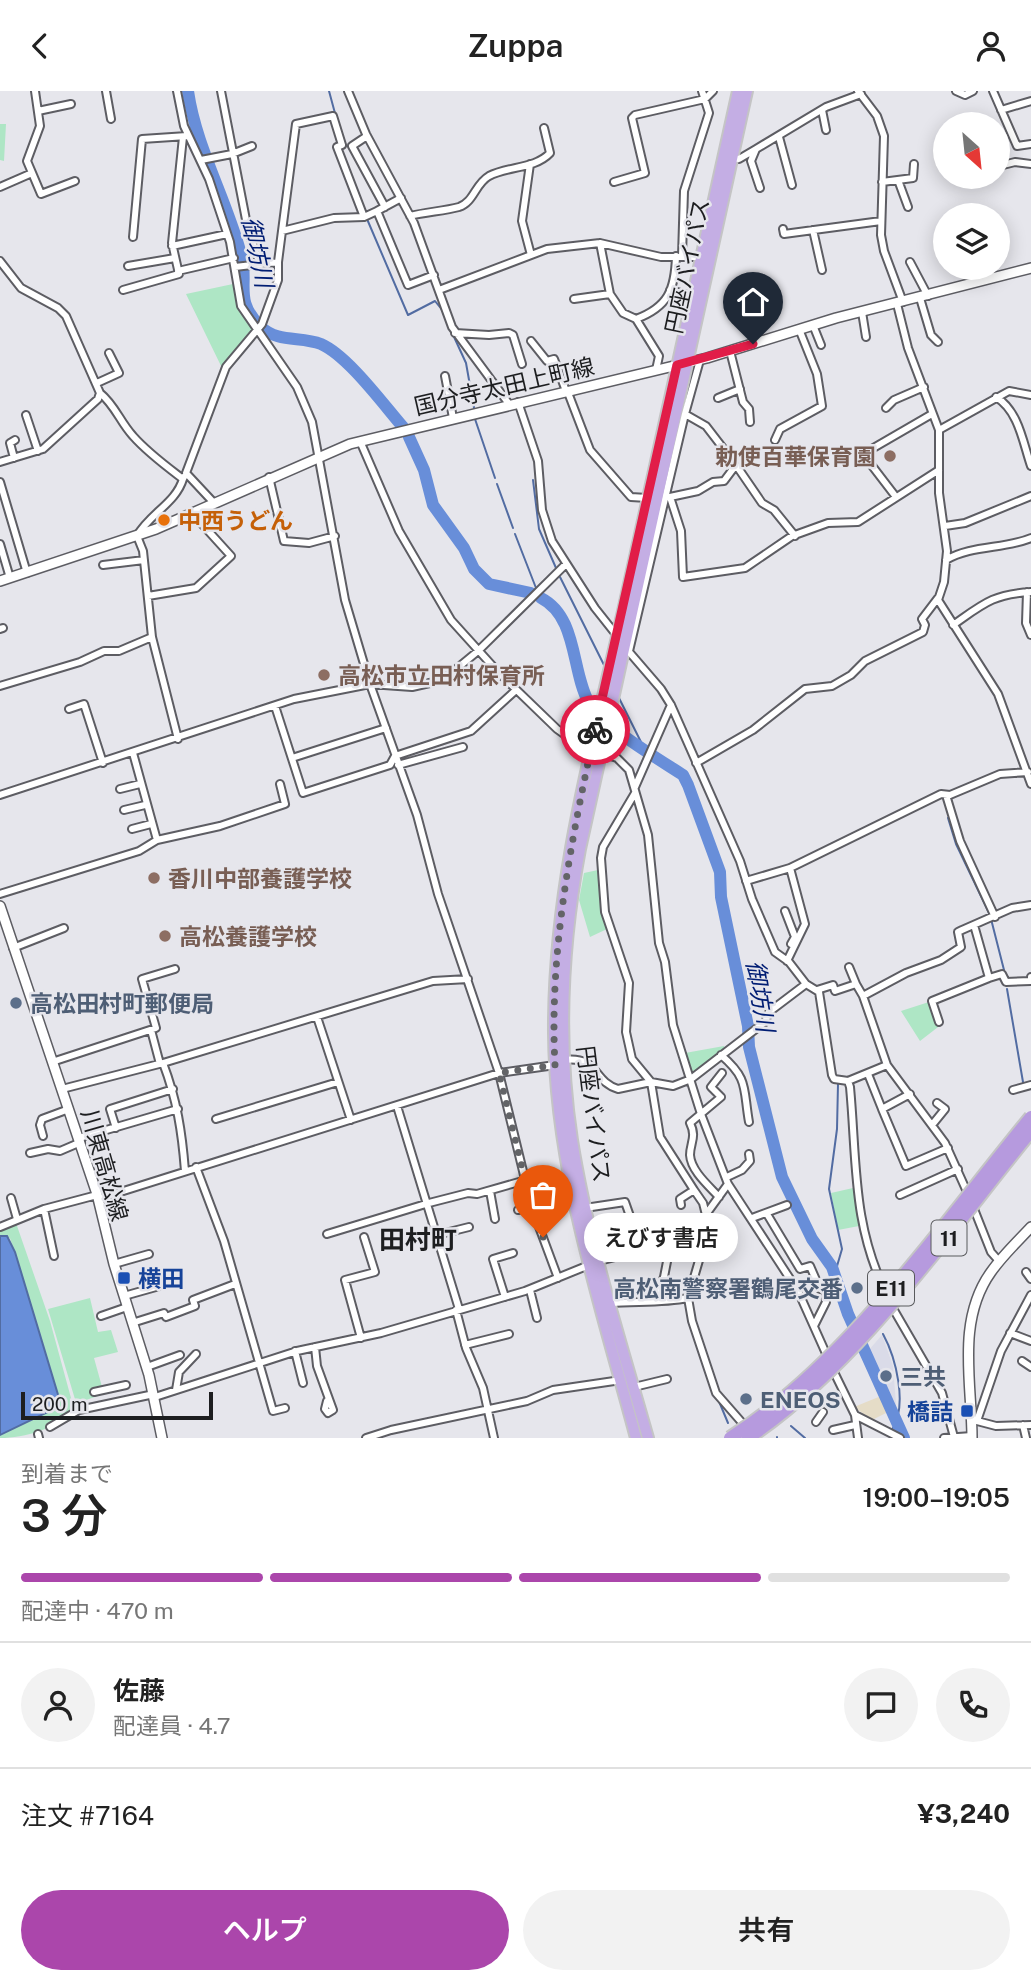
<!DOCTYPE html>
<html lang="ja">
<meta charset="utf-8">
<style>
:root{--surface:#fff;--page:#f2f2f2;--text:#222;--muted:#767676;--line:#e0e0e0;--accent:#ab46ab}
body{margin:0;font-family:"Public Sans","Noto Sans JP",sans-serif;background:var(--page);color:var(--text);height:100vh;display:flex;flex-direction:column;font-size:26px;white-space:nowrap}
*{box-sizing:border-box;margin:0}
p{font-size:23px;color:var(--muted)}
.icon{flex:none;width:38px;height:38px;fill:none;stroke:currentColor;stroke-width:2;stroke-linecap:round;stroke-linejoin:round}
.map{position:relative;height:1347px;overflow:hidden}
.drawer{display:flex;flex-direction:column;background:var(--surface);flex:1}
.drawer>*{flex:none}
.needle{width:46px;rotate:153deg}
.tools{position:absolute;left:933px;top:21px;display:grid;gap:14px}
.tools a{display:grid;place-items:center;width:77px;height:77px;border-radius:50%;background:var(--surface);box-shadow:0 4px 18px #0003;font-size:35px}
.scale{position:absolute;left:21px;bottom:18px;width:192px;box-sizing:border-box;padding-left:7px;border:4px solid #1d1e20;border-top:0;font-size:19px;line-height:24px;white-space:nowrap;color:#1d1e20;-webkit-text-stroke:5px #e6e6ec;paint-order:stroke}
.pin{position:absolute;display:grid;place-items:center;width:60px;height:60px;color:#fff;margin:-72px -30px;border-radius:50% 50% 50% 0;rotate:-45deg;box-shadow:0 0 7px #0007}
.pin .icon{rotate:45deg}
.courier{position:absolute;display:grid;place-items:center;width:70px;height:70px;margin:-35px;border:5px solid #e11d48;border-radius:50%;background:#fff;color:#222;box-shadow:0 2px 9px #0007}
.bubble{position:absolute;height:49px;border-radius:24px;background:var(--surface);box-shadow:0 4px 18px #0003;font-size:23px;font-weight:600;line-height:49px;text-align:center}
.overview em{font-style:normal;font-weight:600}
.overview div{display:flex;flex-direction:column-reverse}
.overview{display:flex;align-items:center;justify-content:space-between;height:119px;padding:0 21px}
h1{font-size:46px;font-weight:600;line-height:52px}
.bar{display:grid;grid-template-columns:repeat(4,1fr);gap:10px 7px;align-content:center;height:84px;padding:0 21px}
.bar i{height:9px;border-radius:5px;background:var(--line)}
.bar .active{background:var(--accent)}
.bar p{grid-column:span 4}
.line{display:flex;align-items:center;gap:18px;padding:0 21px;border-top:2px solid var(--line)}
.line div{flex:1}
.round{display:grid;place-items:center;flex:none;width:74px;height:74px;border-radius:37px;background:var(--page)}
.action{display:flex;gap:14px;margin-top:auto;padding:14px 21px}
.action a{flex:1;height:80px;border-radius:42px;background:var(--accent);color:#fff;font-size:28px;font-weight:600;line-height:80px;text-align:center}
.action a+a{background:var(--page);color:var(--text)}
header{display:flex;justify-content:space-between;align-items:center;height:91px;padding:0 21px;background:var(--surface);font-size:32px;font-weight:600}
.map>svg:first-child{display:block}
.built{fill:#dadbe8}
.industrial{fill:#e5dcc7}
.green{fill:#aee6c5}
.water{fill:#688ed9;stroke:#526ca2;stroke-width:2}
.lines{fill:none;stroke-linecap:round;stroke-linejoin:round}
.stream{stroke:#526ca2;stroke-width:2}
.river{stroke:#688ed9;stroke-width:12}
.minor-casing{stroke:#5d5d63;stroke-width:10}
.secondary-casing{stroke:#5d5d63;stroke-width:12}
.trunk-casing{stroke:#c4c4c5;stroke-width:14}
.minor{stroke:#fff;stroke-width:6}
.secondary{stroke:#fff;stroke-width:9}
.trunk{stroke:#c4aee4;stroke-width:10}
.motorway-bridge-casing{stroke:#c4c4c5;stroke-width:16;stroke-linecap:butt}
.motorway-bridge{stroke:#b69ade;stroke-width:12}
.done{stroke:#636467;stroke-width:7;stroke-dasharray:0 12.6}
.route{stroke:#e11d48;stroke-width:9}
.education-dot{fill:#8d6e63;stroke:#e6e6ec;stroke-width:2.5}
.food-dot{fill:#e8710a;stroke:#e6e6ec;stroke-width:2.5}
.service-dot{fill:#5c6f8a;stroke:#e6e6ec;stroke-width:2.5}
.transit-dot{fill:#1a4fb4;stroke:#e6e6ec;stroke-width:2.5}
.labels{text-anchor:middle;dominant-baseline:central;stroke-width:5;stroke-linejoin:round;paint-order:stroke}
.shield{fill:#e6e6ec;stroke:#595a5d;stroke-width:2}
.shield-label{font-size:21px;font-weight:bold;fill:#1d1e20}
.street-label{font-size:23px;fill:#1d1e20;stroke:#e6e6ec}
.education-label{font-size:23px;font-weight:bold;fill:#785e54;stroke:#e6e6ec;text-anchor:start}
.food-label{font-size:23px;font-weight:bold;fill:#c56008;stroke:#e6e6ec;text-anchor:start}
.service-label{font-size:23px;font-weight:bold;fill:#4e5e75;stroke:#e6e6ec;text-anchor:start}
.transit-label{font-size:23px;font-weight:bold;fill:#164399;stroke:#e6e6ec;text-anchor:start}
.water-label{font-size:24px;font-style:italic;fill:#001d73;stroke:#e6e6ec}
.quarter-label{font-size:26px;font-weight:bold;fill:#1d1e20;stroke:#e6e6ec}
</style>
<header><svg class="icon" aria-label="back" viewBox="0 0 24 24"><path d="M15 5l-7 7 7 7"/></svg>Zuppa<svg class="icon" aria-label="person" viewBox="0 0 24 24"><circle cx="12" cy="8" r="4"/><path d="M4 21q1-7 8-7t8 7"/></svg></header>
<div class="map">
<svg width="1031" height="1347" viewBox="0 0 1031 1347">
<rect width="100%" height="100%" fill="#e6e6ec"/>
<path class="built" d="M882,1244l11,31 4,50 -29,-65z"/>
<path class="industrial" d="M881,1305l7,16 -16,8 -18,-13z"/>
<path class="green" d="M0,33h6l-2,37 -4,-1z
M233,193l5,22 14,23 -1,5 -28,36 -37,-76z
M598,779l9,59 -17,8 -11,-37 5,-27z
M932,910l10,23 -22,17 -19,-30z
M724,955l1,4 -31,25 -9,-22z
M853,1097l6,38 -21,4 -7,-37z
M10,1129l6,3 34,98 24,88c-17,20 -49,29 -74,29v-3l54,-26 5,-11 -49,-160 -10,-2v-13z
M90,1207l8,34 13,-2 7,22 -24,6 10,36 -18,6 2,7 -11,-1 -29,-97z"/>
<path class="water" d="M7,1145l8,16 44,146 -5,11 -54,26v-199z"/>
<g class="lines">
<path class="stream" d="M329,0l7,26
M367,128l41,96 27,-14 8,10
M449,235l17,37 8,45
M475,328l20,59
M533,389l6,49 17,39
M497,393l16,44
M515,443l21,54
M560,486l44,88
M618,605l26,52
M948,727l8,26 34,71 14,55
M1007,898l16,93
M828,1206l14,-48 -13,-60 8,-60 1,-45
M883,1243c13,24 25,71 9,96
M718,1308l10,24
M791,1335l14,12
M777,1347v-1"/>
<path class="river" d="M188,0c8,57 40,111 54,167 6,27 -8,43 19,69 17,16 40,9 60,17 27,12 62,60 82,83
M409,346l15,33 9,35 31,43 10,21 15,15 42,9
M541,507c37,19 30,73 48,105 12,22 71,57 94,72l5,10 32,87 1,25 27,129 1,21 33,130 30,62 20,28 16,47 56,124"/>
<g class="minor-casing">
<path id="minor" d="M35,0l5,35 -13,35 14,33 34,-13
M106,0l5,28
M177,0l7,35 25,53 21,63 11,64 56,81 15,35 33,178 25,84 47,131 21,79 61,179 33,135 26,70
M221,0l27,139 12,34
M348,0l18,43 48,89 38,104 57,77
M858,0l19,25 7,20 -3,99 3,16 19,51
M956,0l9,4 8,-4
M993,0l24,55 14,-2
M822,19l4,20
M1001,19l30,-9
M38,20l33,-7
M367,45l-15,10 33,61
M779,46l13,48
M732,67l7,1 17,-10
M201,69l31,-6 20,-8
M998,71l5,3 12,-3 16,2
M530,73l-8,57 9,34
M898,89l10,27
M614,91l31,-9 -13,-55 3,-3 70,-16 8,-8
M882,91l31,-4 1,-14
M0,96l32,-14
M760,97l-9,-27 5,-12 70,-42 35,-13
M401,107l-24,13 31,74 26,-10
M410,125c16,-4 34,-5 49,-9 15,-5 16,-23 30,-31 19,-10 46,-7 61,-23l-6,-25
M783,138l1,5 97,-13
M813,139l9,40
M282,140l14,-107 37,-8 9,29 -5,2 27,70
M133,146l9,-98 45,-3
M600,152l10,51 13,19 13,6 23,37 -3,14
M172,155l55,-12
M682,165l2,-65 25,-78 -7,-22
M0,170l21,27 37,20 8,8 34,77 -2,6 -55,50 -43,13
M910,171l18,34
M128,175l47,-8
M235,176l43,-5 4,-31 52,-13 30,-1 13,-6
M178,180l56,-13
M123,199l56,-16 -7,-31 11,-106
M439,199l108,-41 53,-6 61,14h40
M670,199l22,6
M920,207l11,37 7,7
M574,208l36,-5
M897,213l11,44 31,82v63l8,58 -3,31 -6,18 60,94 33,90
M862,221l4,25
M636,228c32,-12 39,-29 40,-63
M813,234l8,20
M455,242l34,2 20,-2 4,2 9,29
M531,250l16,20 7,-2 12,32
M730,260l13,51 6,7 1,13
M700,269l-15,54 21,12 30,39 -12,16 -11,1 -15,9 -28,6 11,34 2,46 62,-9 47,-32 36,-13 30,-1 81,-52
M445,285l8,42
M97,292l22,-10 -10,-20
M567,299l23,60 41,47 16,1
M100,302c15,12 20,29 33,43 15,17 33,30 50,43l1,-2
M996,306c23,14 27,46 35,69
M718,307l22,-9
M518,311l20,59 4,49 10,31 43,67 23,29
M886,317l8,-8 30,-13
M26,324l12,36
M939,339l70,-39 22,4
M775,349l5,-11 42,-23 -5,-32 -18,-45
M360,350l39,90 52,89 47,52 59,57 25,18 35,11 12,12 19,65 11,108 6,19 8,63 28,89 27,70 70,107 30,67
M14,367l-4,-15 5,-3
M736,374l26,38 12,7 21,26
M269,386l15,64 25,2 26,-7
M0,391l27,91
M896,406l-33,-43 69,-40
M214,412l-28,-30 40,-106 36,-43 16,-44v-18
M945,435l20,-3 66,-27
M0,453l10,34
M946,469c25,-15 59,-11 85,-22
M103,474l41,-5
M1027,501l-1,31 5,12
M148,505l48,-8 35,-32 -39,-43
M953,534c30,-21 40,-31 78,-33
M0,538l3,-1
M624,555l37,43 10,16 69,156 12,38 23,53 14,10 17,22 13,8 13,83 2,4 14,2 2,6c7,75 2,138 37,208
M629,560l56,-237
M0,595l80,-24 24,-11h15l33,-14
M275,615l28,87 87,-28 5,-9 76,-25 45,-41
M69,618l15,-5 19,59
M178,648l-26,-102 -9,-86 -6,-15c12,-22 39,-33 46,-57
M133,662l24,87
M292,667l94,-30
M696,672l57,-33 52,-41 27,-3 19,-11 14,-14 58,-29 2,-7 -3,-6 16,-21
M398,674l65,-18
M635,696l36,-82
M120,698l20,-5
M635,702l-32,54 -2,11 4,54 24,71 -3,49 6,27 19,23 22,4 18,-7 74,-57 4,-10 37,-28
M0,704l294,-96 76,-15 42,3 31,-7 35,-29 87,-86
M946,704l14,46 35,76
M124,719l21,-5
M132,738l19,-5
M746,790l44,-13 151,-74 9,1 50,-21 28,-2
M0,803l139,-43 18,-11 63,-14 65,-22 -5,-20
M785,820l10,26 -4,7
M974,834l15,53 13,-4 4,8 25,-1v-4
M13,857l51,-20
M787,870l18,-37 -15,-56
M849,876l7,17
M817,899l16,-5 2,6 21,-7 7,12
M317,926l34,103
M939,931l-7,-21 57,-23
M151,939l9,34
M721,964c28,24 22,33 28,67
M564,969c36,-4 28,21 54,29l33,-7 9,55 34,53
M52,971l104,-34 -14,-49 33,-10
M163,972c14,37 19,69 22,108
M887,974l-24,-69 43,-23 35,-13 20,-13 -3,-15 4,-2 50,-22 19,-3
M868,983l14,35
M848,990l39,-16 58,78 23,51
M62,998l101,-26 270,-82 35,-2
M1013,999l18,-5
M910,1003l-28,15 24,57 42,-18
M397,1015l62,203
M216,1028l122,-37
M932,1034l13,-16 -8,-6
M116,1037l-6,-19 63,-20
M43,1045l-3,-11 2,-6 27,-10
M79,1047l99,-29
M30,1062l18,-4 12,2 21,-9
M196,1076l28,74 49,170 12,-3
M727,1086l15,-7 8,-9 -1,-7
M490,1100l5,28
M900,1104l58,-26
M719,1106c-10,-11 -28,-26 -29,-42 0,-12 7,-18 0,-32l31,-26 -10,-10 11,-14
M11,1107l6,21
M98,1108l401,-126 56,-8
M972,1113l19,48 8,9
M681,1114l-1,-6 14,-9 9,13 3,12
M585,1117l40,-6 6,17h8
M44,1118l10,47
M518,1119l14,-2
M767,1123l33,55 10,-3 10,23 5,-1 1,14 -12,24
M752,1127l35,-13
M702,1130l-2,36 -12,41 4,23 24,72 28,32
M0,1136l44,-18 53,-14
M327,1143l102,-31 39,-10 9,1 49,-14
M437,1144l32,-8
M114,1173l35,-10
M1026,1181l5,7
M530,1199l7,28
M124,1205l39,-11
M505,1206l-12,-38 20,-6
M655,1208l9,-22 7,-36
M610,1212c27,-2 53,0 78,-5
M891,1214l51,88 12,44
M456,1219l10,38 17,40 11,50
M101,1225l26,-9
M132,1232l32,-10 2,4 29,-11 -2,-6 42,-16
M1010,1242l21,8
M361,1247l-16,-58 30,-8 -11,-35
M465,1254l44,-11
M315,1256l2,19 16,44 -5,3 -3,-4 2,-8
M295,1260l8,32
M1022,1270l9,6
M147,1276l33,-12
M832,1277l23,47 45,23
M634,1296l33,-8
M176,1299l3,-18 17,-18
M94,1301l32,-7
M155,1306l142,-46 84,-18 144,-42 74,-30 65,-16 35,-21 29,-40
M855,1324l3,23
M971,1329l6,1 24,-70 30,-56
M977,1330l19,5 35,-1
M816,1331l7,-10
M1023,1334l3,13
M50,1336l29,-17 75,-16
M833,1339l22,-5
M38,1343l1,4
M366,1347l25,-8 136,-29 26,-11 68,-10
M944,1347l28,-2"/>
</g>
<g class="secondary-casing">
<path id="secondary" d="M0,490l156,-52 194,-85 357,-86 129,-40 195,-50
M0,815l97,288 17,70 35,111 13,63
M972,1347c0,-55 -16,-117 19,-166 11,-16 26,-30 40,-45"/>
</g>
<g class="trunk-casing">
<path id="trunk" d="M636,1347c-35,-132 -81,-267 -82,-405 -1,-144 37,-283 69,-422 39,-173 76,-347 115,-520
M648,1347c-28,-99 -60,-197 -76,-298 -15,-97 -10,-195 8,-291l167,-758"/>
</g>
<use href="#minor" class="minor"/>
<use href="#secondary" class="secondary"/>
<use href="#trunk" class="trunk"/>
<g class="motorway-bridge-casing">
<path id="motorway-bridge" d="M730,1347c118,-75 212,-213 301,-321
M748,1347c110,-74 199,-204 283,-307"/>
</g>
<use href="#motorway-bridge" class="motorway-bridge"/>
</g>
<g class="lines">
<path class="done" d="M543,1146l-11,-29 -33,-135 56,-8c-6,-114 16,-224 40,-335"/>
<path class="route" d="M595,639l82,-365 76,-21"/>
</g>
<g class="education-dot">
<circle cx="890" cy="365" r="7"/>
<circle cx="324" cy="584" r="7"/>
<circle cx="154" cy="787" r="7"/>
<circle cx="165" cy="845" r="7"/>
</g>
<circle class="food-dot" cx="164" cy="429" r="7"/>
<g class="service-dot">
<circle cx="16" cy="912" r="7"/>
<circle cx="857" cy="1197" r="7"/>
<circle cx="886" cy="1285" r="7"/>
<circle cx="746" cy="1308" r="7"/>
</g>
<g class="transit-dot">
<rect x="117" y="1180" width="14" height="14" rx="3.5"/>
<rect x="960" y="1313" width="14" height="14" rx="3.5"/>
</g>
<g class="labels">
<g class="shield">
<rect x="931.5" y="1129.5" width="35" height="35" rx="5"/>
<rect x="868" y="1179.5" width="46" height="35" rx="5"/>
</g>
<g class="shield-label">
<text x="949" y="1147">11</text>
<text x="891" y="1197">E11</text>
</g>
<g class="street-label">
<text transform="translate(687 175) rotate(-78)">円座バイパス</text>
<text transform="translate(504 295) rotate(-13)">国分寺太田上町線</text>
<text transform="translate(594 1023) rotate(83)">円座バイパス</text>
<text transform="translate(105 1074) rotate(74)">川東高松線</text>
</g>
<g class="education-label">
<text x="876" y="365" text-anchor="end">勅使百華保育園</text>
<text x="338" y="584">高松市立田村保育所</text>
<text x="168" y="787">香川中部養護学校</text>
<text x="179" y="845">高松養護学校</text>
</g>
<g class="food-label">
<text x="178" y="429">中西うどん</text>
</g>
<g class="service-label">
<text x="30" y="912">高松田村町郵便局</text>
<text x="843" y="1197" text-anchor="end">高松南警察署鶴尾交番</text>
<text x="900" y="1285">三共</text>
<text x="760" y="1308">ENEOS</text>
</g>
<g class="transit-label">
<text x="138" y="1187">横田</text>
<text x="953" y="1320" text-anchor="end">橋詰</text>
</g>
<g class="water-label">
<text transform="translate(258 161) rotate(78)">御坊川</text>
<text transform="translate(761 905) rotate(81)">御坊川</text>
</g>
<g class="quarter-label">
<text x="418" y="1148">田村町</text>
</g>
</g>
</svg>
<div class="tools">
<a><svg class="needle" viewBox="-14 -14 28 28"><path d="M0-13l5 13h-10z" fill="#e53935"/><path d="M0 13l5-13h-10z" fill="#767676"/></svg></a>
<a><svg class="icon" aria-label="layers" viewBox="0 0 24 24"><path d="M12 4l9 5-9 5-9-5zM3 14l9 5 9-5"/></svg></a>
</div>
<div class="scale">200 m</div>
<div class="pin" style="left:543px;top:1146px;background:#ea580c"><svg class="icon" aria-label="bag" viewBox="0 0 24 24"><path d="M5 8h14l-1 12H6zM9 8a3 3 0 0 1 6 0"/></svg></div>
<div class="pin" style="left:753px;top:253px;background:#1f2937"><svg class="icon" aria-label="home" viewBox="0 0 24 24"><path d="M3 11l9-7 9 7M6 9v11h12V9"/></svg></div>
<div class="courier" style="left:595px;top:639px"><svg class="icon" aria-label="bike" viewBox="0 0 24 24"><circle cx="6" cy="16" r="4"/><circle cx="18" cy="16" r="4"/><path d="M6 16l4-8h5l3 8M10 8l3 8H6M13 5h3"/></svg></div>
<div class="bubble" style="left:584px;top:1122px;width:154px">えびす書店</div>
</div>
<section class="drawer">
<div class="overview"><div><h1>3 分</h1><p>到着まで</p></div><em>19:00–19:05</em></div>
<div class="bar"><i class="active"></i><i class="active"></i><i class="active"></i><i></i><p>配達中 · 470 m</p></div>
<div class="line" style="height:126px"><a class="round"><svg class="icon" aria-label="person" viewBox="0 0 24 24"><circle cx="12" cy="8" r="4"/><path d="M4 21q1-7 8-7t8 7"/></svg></a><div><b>佐藤</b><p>配達員 · 4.7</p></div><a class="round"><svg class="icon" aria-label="chat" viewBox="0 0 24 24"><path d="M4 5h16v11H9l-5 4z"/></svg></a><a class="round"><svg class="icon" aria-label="phone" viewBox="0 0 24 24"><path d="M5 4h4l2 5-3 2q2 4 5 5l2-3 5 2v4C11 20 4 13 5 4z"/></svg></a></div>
<div class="line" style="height:91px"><div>注文 #7164</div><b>¥3,240</b></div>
<div class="action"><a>ヘルプ</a><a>共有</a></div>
</section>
